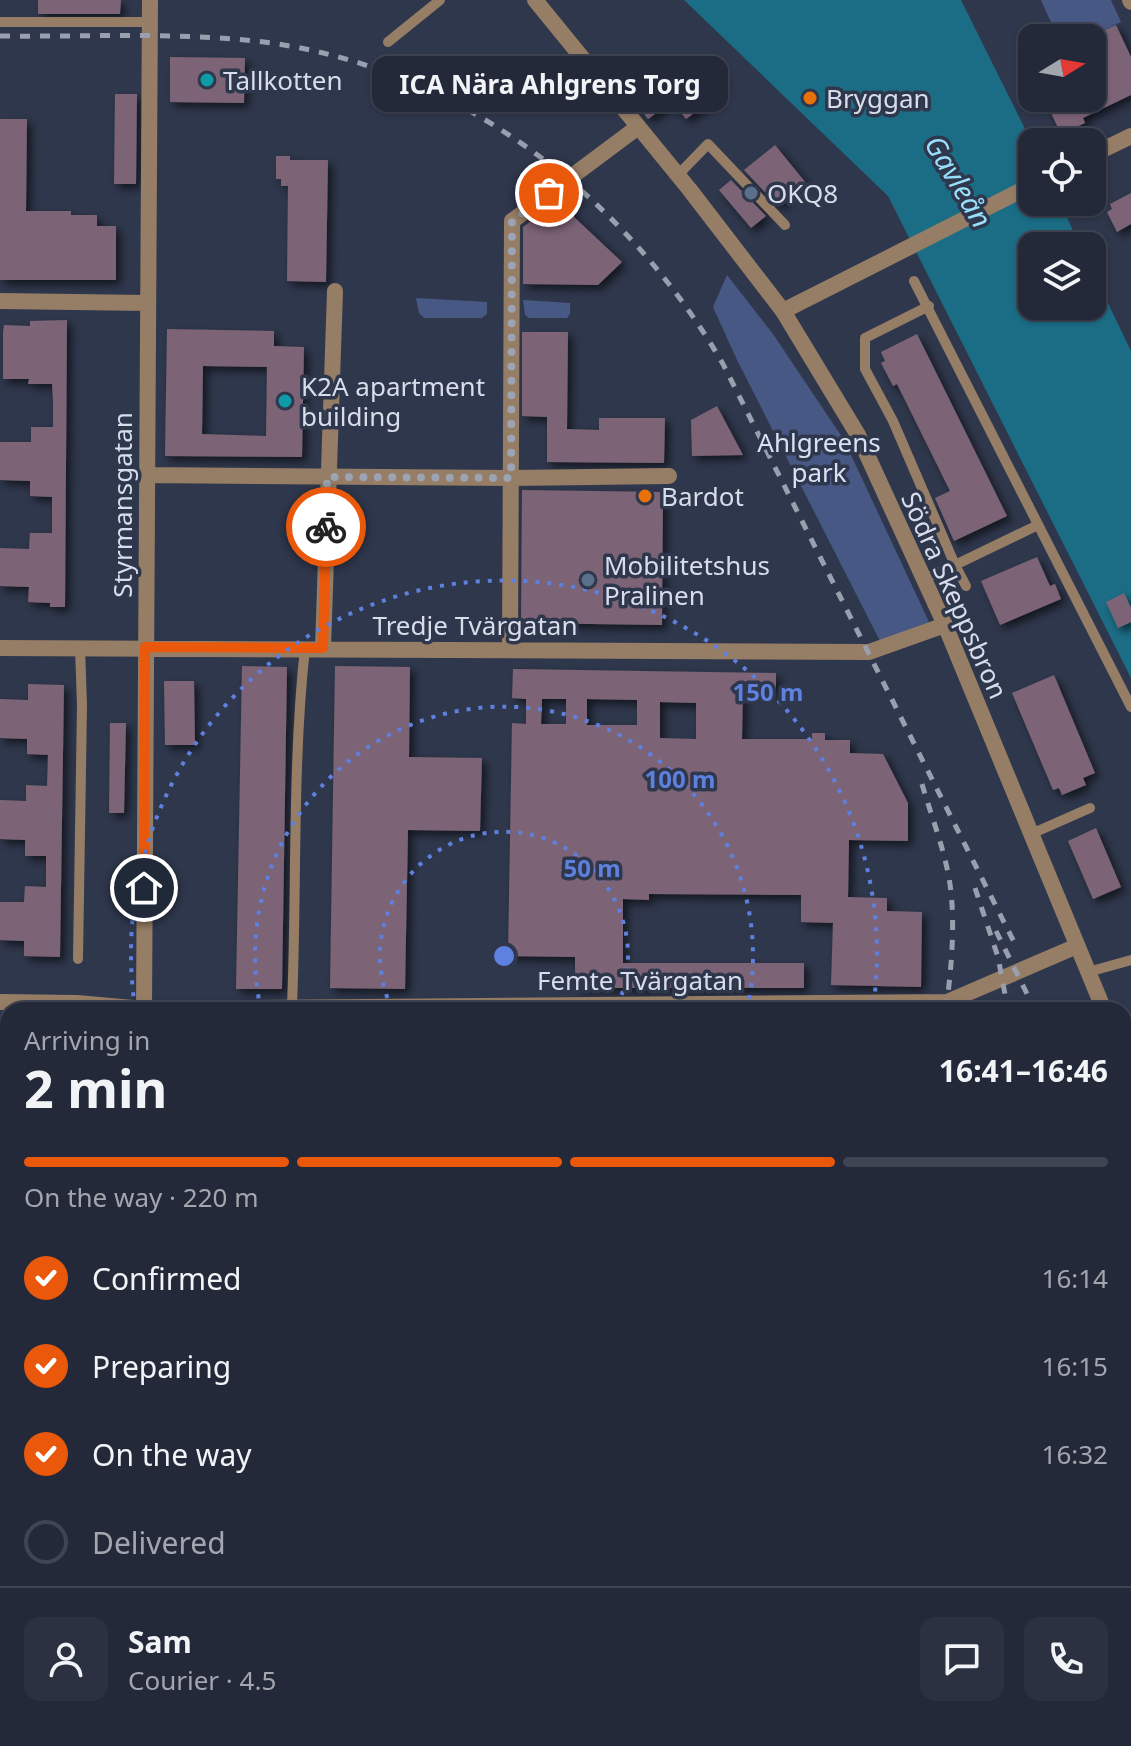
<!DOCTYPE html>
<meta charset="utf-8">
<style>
:root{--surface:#232939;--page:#2b3141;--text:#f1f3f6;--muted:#a3a6ae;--line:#404553;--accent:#ea580c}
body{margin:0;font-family:"Noto Sans",sans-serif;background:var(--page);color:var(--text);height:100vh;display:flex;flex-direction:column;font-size:30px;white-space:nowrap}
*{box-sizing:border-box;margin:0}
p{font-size:26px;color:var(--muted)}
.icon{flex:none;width:44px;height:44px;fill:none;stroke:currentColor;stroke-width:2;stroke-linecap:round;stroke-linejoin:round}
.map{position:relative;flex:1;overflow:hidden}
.sheet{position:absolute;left:0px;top:1002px;width:1132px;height:744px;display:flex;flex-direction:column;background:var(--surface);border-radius:24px 24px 0 0;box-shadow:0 2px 6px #0004,0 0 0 2px var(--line)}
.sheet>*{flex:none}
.needle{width:52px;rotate:79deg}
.controls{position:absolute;left:1018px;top:24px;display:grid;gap:16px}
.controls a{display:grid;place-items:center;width:88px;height:88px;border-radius:16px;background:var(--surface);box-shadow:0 2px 6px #0004,0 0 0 2px var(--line);font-size:40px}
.pin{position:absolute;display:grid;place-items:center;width:68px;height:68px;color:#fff;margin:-34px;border:4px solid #fff;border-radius:50%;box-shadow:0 2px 8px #0007}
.courier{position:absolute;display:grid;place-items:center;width:80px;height:80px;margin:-40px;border:6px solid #ea580c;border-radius:50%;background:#fff;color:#222;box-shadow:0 2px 10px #0007}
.bubble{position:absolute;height:56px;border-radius:16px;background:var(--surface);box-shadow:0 2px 6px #0004,0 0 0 2px var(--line);font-size:26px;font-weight:700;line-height:56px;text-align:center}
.overview em{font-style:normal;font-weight:700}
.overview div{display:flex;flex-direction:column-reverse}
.overview{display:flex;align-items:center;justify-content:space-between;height:136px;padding:0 24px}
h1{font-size:52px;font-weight:700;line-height:60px}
.bar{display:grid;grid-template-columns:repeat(4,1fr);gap:12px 8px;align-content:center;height:96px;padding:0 24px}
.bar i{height:10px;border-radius:6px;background:var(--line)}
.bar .on{background:var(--accent)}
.bar p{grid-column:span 4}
.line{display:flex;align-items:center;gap:20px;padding:0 24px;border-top:2px solid var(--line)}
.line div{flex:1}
.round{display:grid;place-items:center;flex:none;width:84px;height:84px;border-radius:16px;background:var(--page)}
ol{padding:0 24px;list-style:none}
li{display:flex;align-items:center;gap:24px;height:88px}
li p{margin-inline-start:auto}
li .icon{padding:8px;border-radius:50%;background:var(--accent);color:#fff;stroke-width:4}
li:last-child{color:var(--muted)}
li i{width:44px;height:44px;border:4px solid var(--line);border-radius:50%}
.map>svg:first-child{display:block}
.green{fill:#485885}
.water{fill:#1b6c85}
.building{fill:#7b6476;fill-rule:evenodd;filter:url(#shadow)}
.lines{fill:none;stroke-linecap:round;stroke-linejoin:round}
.service{stroke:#967d65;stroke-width:10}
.minor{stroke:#967d65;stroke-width:16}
.tertiary{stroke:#967d65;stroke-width:16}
.rail{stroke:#999faf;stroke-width:5;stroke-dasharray:10 10;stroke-linecap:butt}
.done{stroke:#9ca3b3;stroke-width:8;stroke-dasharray:0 14.4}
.route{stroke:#ea580c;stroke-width:10}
.ring{fill:none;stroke:#5e80de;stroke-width:4;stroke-dasharray:4 8}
.culture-dot{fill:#0f9aa8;stroke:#2f374c;stroke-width:3}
.food-dot{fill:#e8710a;stroke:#2f374c;stroke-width:3}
.service-dot{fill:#5c6f8a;stroke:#2f374c;stroke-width:3}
.labels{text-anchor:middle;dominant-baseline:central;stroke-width:7;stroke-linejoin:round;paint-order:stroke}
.poi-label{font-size:26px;fill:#d7ddea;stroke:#2f374c;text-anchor:start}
.park-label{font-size:26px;fill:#d9e1f4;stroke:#2f374c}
.street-label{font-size:26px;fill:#d7ddea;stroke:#2f374c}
.water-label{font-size:28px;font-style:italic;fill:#98dffb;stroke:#2f374c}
.centre{fill:#5e80de;stroke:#2f374c;stroke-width:4}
.ring-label{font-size:24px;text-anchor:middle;font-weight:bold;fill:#5e80de;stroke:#2f374c;stroke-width:7;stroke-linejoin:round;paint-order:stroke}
</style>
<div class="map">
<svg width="1131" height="1746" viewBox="0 0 1131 1746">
<defs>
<filter id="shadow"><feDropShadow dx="4.5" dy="4.5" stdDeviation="4" flood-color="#0009"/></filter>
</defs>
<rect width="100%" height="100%" fill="#2f374c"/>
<path class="green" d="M1041,0h70l10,22 -33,16h-30z
M727,275l46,59 71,106 85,182 -48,21 -144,-283 -24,-53z
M416,298l71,4v12l-5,4h-58l-5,-5z
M523,300l47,3v11l-3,4h-38l-4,-3z"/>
<path class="water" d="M684,0h277l71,143v59h28l20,44h-48v60h60v-36l39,81v327l-243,-482z"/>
<path class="building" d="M38,0h83l-1,14h-82z
M1116,25l15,32v38l-48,23 2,5 -24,11 -17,-36h48v-62z
M170,57l75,1 -1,45 -74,-1z
M705,60l19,23 -15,12 3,5 -26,19 -14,-17 -24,17 -7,-9z
M115,94h22l-1,90h-22z
M0,119h27l-1,92h45v4h26v11h19v54h-116z
M775,145l31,38 -28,23 -34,-36z
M276,156h14v4h38l-2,122 -39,-1 1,-95h-7v-7h-5z
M731,180l35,36 -15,12 -32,-38z
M1131,193v31l-14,8 -10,-20 5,-3 -2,-5z
M557,201l65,61 -24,23 -75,-1v-57z
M67,320l-2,287h-15v-4l-22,-1 1,-15 -29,-1v-38l29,1 1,-16h22v-36l-22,-1v-15l-30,-1v-38h31v-15h22v-27l-1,-16h-24l1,-5h-26v-46l1,-8 26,1v-5z
M167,329l107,2v15l30,1 -2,110 -137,-1zM203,366l64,1 -1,69 -64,-2z
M522,332h46l-1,97 32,1v-12h66l-1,45 -117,-1v-45l-25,-1z
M917,334l90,182 -53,25 -19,-43 15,-7 -53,-107 -4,2 -12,-23 4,-2 -4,-9z
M717,406l26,49 -51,1 -1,-36z
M522,490l141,2 -1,133 -141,-2z
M1037,557l13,29 5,-2 6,15 -61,26 -19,-44z
M1124,593l7,15v14l-13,6 -12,-26z
M242,666l45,1 -5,322h-46z
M335,666l75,1 -1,90 73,1 -2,73 -72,-1 -3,159 -75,-1z
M513,669l263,4v19h-33l-1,47h70v-6h13v7h25v13l33,1 25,49v38l-59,-1 -1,57 39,1v13l35,1 -1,75 -90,-2 2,-62 -32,-1v-27l-152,-1v6l-26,-1v64h181v25h-229v-31l-67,-1 4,-233 14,1v-25l-14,-1zM542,699h24v25h-25zM587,699l50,1v25h-50zM660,702l36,1v36l-36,-1z
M1054,675l41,98 -12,5 3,7 -24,10 -3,-7 -6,2 -41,-97z
M164,681h30l1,64h-30z
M28,684l36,1 -4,272 -36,-1v-15l-24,-1v-38h24l1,-16 21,1v-31h-21v-16l-25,-1v-39l26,1v-16l21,1 1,-31 -21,-1v-15l-27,-1v-39l28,1z
M110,723h16l-2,90h-15z
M1096,828l25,59 -28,12 -25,-58z"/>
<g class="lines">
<path class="service" d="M0,22h150
M388,42l52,-42
M678,175l30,-31 77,81
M914,281l217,426
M929,306l-64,32v31l28,52 62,144 83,-40
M924,579l31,-14 11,21
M1031,834l59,-26
M78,959l4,-254 -2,-57
M1088,972l43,-12
M292,1006c5,-119 0,-239 13,-358"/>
<path class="minor" d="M1130,0l1,2
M1092,155l39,-19
M0,301l147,2
M783,311l249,-126
M146,475l365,3 158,-2
M0,648l869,4 76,-27
M323,648l12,-357
M510,650l2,-429 126,-94
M0,1002l77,1 67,6 803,-7 130,-56
M144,1010l6,-1010
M1124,1208l7,-1
M0,1252l8,7
M0,1385h8
M0,1693h8
M133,1738l1,8
M473,1738l3,8
M880,1746l1,-8"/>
<path class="tertiary" d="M535,0l155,190 93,121 75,124 87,190 159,385
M1124,1058l7,17"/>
<path class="rail" d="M0,36c85,1 171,-4 255,5 199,22 369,153 468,323l291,578
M922,784c10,35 25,71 29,108 4,39 0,79 -5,118
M975,888l23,69 10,53
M996,931l39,79
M1124,1185l7,13"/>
</g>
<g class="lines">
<path class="done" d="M326,527l1,-50 184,1 1,-257 37,-28"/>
<path class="route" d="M144,888l1,-241 178,1 3,-121"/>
</g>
<g class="ring">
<path d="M392 1009A124 124 0 1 1 616 1009"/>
<path d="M261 1010A249 249 0 1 1 747 1010"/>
<path d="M135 1008A373 373 0 1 1 873 1008"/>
</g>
<g class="culture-dot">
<circle cx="207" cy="80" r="8"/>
<circle cx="285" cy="401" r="8"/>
</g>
<g class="food-dot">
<circle cx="810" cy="98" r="8"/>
<circle cx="645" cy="496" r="8"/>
</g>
<g class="service-dot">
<circle cx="751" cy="193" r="8"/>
<circle cx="588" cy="580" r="8"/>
</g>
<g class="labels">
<g class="poi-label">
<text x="223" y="80">Tallkotten</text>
<text x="826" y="98">Bryggan</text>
<text x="767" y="193">OKQ8</text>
<text x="301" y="386">K2A apartment<tspan x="301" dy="30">building</tspan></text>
<text x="661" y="496">Bardot</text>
<text x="604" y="565">Mobilitetshus<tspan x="604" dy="30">Pralinen</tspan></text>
</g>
<g class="park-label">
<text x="819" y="442">Ahlgreens<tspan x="819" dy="30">park</tspan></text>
</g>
<g class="street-label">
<text transform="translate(122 505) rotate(-90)">Styrmansgatan</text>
<text transform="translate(955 595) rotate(66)">Södra Skeppsbron</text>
<text x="475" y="625">Tredje Tvärgatan</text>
<text x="640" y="980">Femte Tvärgatan</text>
</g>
<g class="water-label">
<text transform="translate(959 181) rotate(59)">Gavleån</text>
</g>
</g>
<circle cx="504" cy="956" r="12" class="centre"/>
<g class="ring-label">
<text x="768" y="701">150 m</text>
<text x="680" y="788">100 m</text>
<text x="592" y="877">50 m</text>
</g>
</svg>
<div class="controls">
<a><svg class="needle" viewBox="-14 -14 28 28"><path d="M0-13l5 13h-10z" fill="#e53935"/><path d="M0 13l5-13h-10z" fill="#a3a6ae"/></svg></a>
<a><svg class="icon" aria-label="locate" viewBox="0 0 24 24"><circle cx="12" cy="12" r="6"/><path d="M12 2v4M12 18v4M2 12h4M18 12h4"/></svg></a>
<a><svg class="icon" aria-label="layers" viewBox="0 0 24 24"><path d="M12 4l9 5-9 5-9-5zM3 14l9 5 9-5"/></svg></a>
</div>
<div class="pin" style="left:549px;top:193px;background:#ea580c"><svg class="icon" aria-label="bag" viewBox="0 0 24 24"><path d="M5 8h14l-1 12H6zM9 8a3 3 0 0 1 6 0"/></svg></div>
<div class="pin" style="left:144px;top:888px;background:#1f2937"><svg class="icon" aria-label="home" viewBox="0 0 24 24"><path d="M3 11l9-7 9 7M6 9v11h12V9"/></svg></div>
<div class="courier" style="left:326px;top:527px"><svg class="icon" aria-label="bike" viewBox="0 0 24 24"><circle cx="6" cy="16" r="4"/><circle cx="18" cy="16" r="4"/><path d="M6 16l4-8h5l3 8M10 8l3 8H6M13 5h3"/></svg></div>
<div class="bubble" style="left:372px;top:56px;width:356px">ICA Nära Ahlgrens Torg</div>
<section class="sheet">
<div class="overview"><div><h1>2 min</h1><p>Arriving in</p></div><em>16:41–16:46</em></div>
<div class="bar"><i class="on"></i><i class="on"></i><i class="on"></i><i></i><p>On the way · 220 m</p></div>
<ol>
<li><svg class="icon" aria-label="check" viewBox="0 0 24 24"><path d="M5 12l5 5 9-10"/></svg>Confirmed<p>16:14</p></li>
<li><svg class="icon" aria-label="check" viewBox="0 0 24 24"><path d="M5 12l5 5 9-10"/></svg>Preparing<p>16:15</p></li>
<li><svg class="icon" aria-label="check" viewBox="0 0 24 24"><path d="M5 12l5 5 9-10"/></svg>On the way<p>16:32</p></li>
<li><i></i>Delivered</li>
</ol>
<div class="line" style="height:144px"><a class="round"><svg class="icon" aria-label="person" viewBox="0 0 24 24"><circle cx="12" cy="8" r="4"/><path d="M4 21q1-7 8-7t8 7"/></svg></a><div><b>Sam</b><p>Courier · 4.5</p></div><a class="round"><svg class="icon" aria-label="chat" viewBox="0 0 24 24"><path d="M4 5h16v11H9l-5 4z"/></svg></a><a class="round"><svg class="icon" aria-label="phone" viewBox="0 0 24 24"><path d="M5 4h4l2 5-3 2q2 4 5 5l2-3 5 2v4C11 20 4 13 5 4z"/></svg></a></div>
</section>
</div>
